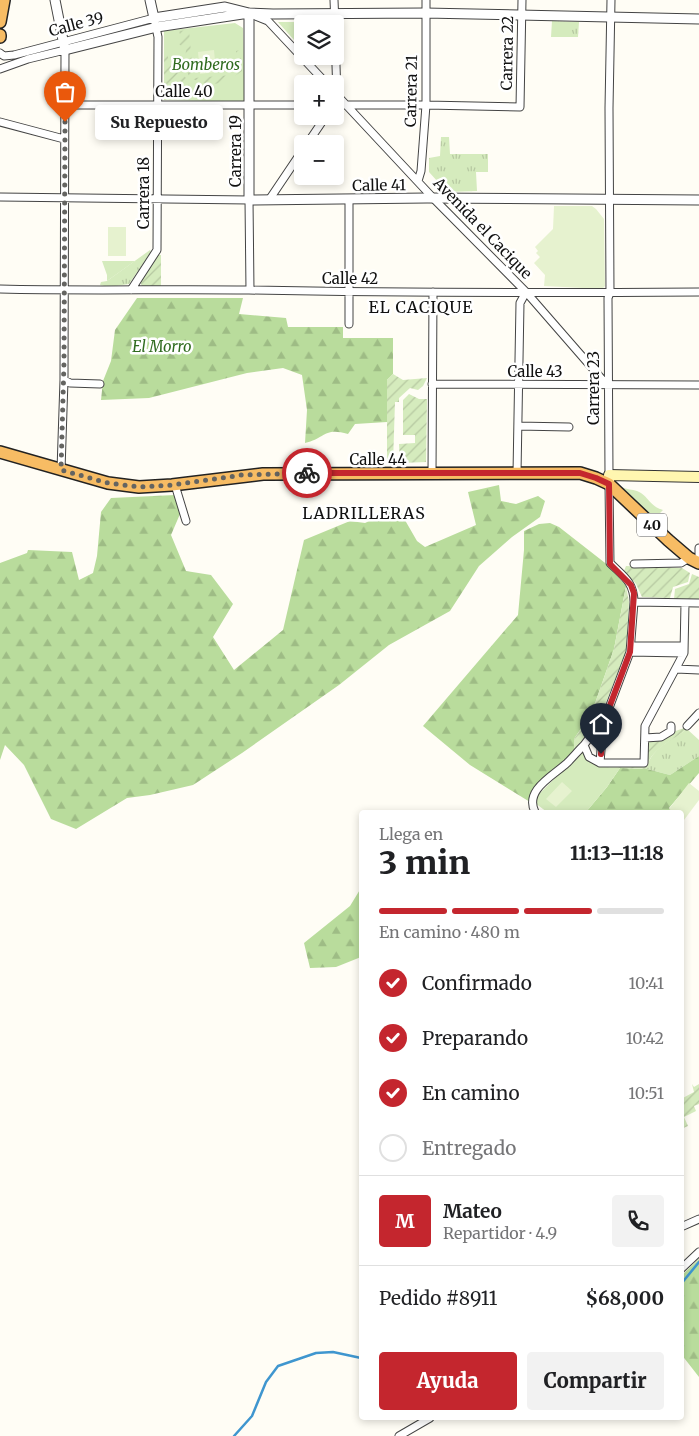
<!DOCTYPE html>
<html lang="es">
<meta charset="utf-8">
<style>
:root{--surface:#fff;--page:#f2f2f2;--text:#202124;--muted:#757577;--line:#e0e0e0;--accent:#c4262e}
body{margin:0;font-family:Merriweather,serif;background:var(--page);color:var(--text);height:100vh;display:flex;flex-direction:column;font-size:19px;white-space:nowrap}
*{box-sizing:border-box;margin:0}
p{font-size:16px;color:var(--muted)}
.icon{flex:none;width:28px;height:28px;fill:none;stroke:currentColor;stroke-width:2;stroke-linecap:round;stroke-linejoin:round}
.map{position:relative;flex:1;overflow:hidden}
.panel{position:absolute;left:359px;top:810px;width:325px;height:610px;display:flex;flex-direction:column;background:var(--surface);border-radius:5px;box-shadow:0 2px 8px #0003}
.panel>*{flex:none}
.controls{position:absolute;left:294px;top:15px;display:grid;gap:10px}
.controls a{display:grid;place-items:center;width:50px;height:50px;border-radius:5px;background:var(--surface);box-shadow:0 2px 8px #0003;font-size:25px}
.pin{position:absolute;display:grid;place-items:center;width:42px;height:42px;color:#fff;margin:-51px -21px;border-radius:50% 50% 50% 0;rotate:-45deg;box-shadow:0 0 5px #0007}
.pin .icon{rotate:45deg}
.courier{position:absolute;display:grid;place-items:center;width:50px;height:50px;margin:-25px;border:4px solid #c4262e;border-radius:50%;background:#fff;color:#222;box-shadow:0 1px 6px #0007}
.bubble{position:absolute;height:35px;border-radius:5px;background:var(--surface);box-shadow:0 2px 8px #0003;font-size:16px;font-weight:800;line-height:35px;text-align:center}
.summary em{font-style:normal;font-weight:800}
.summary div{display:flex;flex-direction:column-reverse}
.summary{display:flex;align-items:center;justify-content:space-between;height:85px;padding:0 20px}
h1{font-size:32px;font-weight:800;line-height:38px}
.bar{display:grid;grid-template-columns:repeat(4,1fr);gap:8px 5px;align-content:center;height:60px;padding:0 20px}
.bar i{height:6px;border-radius:4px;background:var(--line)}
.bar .active{background:var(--accent)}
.bar p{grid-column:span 4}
.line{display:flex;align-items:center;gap:12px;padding:0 20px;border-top:1px solid var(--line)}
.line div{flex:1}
.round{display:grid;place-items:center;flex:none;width:52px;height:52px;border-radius:5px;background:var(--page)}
ol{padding:0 20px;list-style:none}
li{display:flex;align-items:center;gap:15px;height:55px}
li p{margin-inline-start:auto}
li .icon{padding:5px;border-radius:50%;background:var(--accent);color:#fff;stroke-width:4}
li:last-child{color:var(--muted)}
li i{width:28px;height:28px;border:2px solid var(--line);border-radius:50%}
.primary-button{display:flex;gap:10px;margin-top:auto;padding:10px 20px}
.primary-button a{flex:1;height:58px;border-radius:5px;background:var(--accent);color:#fff;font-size:20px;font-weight:800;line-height:58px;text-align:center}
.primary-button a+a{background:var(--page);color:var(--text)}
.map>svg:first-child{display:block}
.grass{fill:url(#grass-tufts)}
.forest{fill:url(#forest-firs)}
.park{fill:#d5ebbd}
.garden{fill:url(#garden-furrows)}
.pitch{fill:#e6f2cf}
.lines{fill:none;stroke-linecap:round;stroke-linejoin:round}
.stream{stroke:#3f96cf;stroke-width:2.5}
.minor-casing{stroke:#444;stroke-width:9}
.tertiary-casing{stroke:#444;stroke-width:11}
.secondary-casing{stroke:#333;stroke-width:12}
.trunk-casing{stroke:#222;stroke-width:14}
.minor{stroke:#fff;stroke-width:7}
.tertiary{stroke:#fff;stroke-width:9}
.secondary{stroke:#fff6b0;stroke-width:10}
.trunk{stroke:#f7bc64;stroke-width:11}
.done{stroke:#646461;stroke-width:5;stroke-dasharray:0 9}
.route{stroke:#c4262e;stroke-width:6}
.labels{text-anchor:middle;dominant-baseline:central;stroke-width:5;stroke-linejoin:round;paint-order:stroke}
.shield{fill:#fff;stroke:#585858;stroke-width:1}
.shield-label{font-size:14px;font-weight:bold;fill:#111}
.street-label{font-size:15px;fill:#111;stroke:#fff}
.park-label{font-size:15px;font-style:italic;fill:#2f6b1f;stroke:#fff}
.neighbourhood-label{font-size:16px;letter-spacing:1px;fill:#111;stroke:#fff}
</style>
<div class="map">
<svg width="699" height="1436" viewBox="0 0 699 1436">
<defs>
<pattern id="grass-tufts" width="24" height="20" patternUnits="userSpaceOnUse" patternTransform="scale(1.25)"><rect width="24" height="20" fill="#d5ebbd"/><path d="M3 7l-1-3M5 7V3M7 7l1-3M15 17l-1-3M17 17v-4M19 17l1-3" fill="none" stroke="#b6c8a1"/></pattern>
<pattern id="forest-firs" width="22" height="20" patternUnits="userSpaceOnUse" patternTransform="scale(1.25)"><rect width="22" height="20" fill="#b9dc9c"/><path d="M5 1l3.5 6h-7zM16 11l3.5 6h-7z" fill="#9ebc85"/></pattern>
<pattern id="garden-furrows" width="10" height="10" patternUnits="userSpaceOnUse" patternTransform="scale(1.25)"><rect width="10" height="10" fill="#d5ebbd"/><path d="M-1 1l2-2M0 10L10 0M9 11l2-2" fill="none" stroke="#b6c8a1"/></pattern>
</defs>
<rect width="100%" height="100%" fill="#fffdf5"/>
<path class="grass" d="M552,21l27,1 -1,15h-27z
M278,22h52v2h-28v25z
M441,137h8l1,17h38v18h-12l1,19 -30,1 -18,-20v-14l11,-2z
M150,250l1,2 -22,32 -20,3 -9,-2 1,-3 6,-1z
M622,487c5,3 10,2 15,4 12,5 12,15 26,19l-9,9z
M687,729l12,11v16l-29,19 -23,-6c2,-20 26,-29 40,-40z"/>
<path class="forest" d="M137,298h106l-4,16 47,4 2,9h55v11h50v36l-6,6v42l-32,2 -7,10c-24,-7 -22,4 -43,9l2,-33 -5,-35 -19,-7 -36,5 -98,25 -48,2 2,-19 8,-20 4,-31z
M499,485l2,16 15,3 22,-8 7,5 -5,16 -28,20 -33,29 -29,45 -61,34 -50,40 -97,68 -49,32 -43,10 -23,3 -51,31 -25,-10 -27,-54 -19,-20 -5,15v-197l27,-10 1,-3 44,2 7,28 14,-7 4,-17 4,-44 10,-14 64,-3 5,19 -9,21 15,36 25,4 22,29 -20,33 21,33 49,-40 21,-90 46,-19 15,2 33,-15 19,33 8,6 51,-22 -8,-33z
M550,523l9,4 50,39 17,20 -12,63 -22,63 -18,27v11l-21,22 -23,30 -60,-37 -47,-39 95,-111 6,-65v-19l15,-7z
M699,756v17l-30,35 5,4h-88l21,-25 13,-19 27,1 23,6z
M361,888v69l-25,10 -26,1 -6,-25 46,-37z
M699,1259v118l-18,-23v-78z"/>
<path class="park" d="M235,23l8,5 2,74 -81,-2v-69z
M102,261h33l-28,20v-6z
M582,751c8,17 21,16 38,17l-13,19 -21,25h-39l-12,-9 1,-6z"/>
<path class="garden" d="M189,30l4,45 1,3 39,-3v-4l4,-1 -1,-19 4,-1 2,21c-20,14 -29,17 -52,7l-4,-8 4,-2 -1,-8 -4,1 1,-11 -7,-6 -1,-3 3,-3 -2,-7z
M168,52c-2,9 5,14 14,12l2,12 6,6 -3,7 -3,1 -6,-3 -8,-1 -6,4v-36z
M157,255h4v31h-19l-2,-4z
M393,374l10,6 24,-2 -4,8 -5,4 -8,-2 -11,10v4h-4l-2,61h-6v-83z
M409,394l10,5h8l-1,63 -26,1 -1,-19 16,-1v-8h-12v-35z
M626,566l56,2 8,5 -2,9 -15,5 -3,11 -28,-1 -6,-13 -12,-13z
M692,574l7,3v22h-25l1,-10 14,-5z
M626,586l3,16 -3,50 -28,70 -8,8 -16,20v-11l18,-27 22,-63z
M684,728l3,1c-13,11 -39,21 -40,40l-48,-2 -9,-6 10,5h45l2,-1 1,-24z
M692,1084l2,3 5,-3v20l-5,2 2,5 -12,6 4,9 -7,3v-30l13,-7z"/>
<path class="pitch" d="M214,50l2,22 -16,2 -2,-22z
M554,206h38l4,3 8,10 1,67 -3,3 -58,-3 1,-11 -11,-12 6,-6 -4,-4 2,-2 -3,-4 18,-18z
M108,227h18v29h-18z
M562,782l10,9 -16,16 -10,-8z
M689,783l10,8v9l-15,20 -3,-2v-6h-7l-5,-3z"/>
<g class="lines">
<path class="stream" d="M681,1284l18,-22
M234,1436l18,-20 14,-34 12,-16 38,-13 17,-1 28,6"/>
<g class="minor-casing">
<path id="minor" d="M334,0l1,24
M253,15l15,6 59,63
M335,36l2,59
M0,53l4,3 10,-1 140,-37 4,19 -1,213 -26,40
M0,69l28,-10 37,-9 -1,330 -3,90
M335,93l99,106 92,93 81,93
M65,105h237
M335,105h91l94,2 2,-107
M0,122l64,17
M307,144l19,-28
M418,181l3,-10 5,-66v-105
M0,197l249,3 1,90
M349,199v125
M269,200l33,-49
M0,289c83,2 166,0 249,1 150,3 300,3 450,2
M64,380l6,3 30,1
M432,384l267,1
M518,426l51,1
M517,473l3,-170 6,-11
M432,474l1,-182
M609,475l-1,-177 2,-5 -1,-185 2,-108
M175,485l11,36
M699,563v-15
M634,564l47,-1 8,-5
M634,602l65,1
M631,646h53
M630,652l54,1
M676,669l23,1
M603,724l-10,9 -9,12 5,12 11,6h44l1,-37 39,-73 1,-50
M687,726l12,-13
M645,738l16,-1 10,-6v-5
M600,763l3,-39 27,-72 4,-50c0,-20 -11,-26 -24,-39l-1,-79
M535,812c-11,-22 18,-36 32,-49 6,-6 11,-12 17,-18
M681,1227l18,-8
M681,1269l18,-17
M399,1436l31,-18"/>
</g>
<g class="tertiary-casing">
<path id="tertiary" d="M55,0l10,50 92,-23 92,-14v187l178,-2 272,2
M150,0l4,18 71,-11 24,6 24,1 152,-1 274,6"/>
</g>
<g class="secondary-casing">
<path id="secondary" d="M609,484v-9l90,2"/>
</g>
<g class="trunk-casing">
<path id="trunk" d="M0,22l4,-22
M0,35v2
M0,452l108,31 31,4 33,-2 91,-11 317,-1 16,5 13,6 59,56 21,18 10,5"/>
</g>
<use href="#minor" class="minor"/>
<use href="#tertiary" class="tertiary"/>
<use href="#secondary" class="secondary"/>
<use href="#trunk" class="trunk"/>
</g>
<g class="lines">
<path class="done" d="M65,122l-1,240 -3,108 47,13 31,4 33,-2 70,-10 65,-2"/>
<path class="route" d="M307,473h273l16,5 13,6 1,80 21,21 3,8 -4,59 -27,72 -2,30"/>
</g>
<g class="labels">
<rect class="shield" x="637" y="513.5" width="30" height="23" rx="4"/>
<g class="shield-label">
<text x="652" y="525">40</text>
</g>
<g class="street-label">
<text transform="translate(76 24) rotate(-15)">Calle 39</text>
<text transform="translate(507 53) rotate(-89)">Carrera 22</text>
<text x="184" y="91">Calle 40</text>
<text transform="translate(411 91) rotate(-89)">Carrera 21</text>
<text transform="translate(235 151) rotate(-90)">Carrera 19</text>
<text transform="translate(379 185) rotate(-1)">Calle 41</text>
<text transform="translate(143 193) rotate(-90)">Carrera 18</text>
<text transform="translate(483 228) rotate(46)">Avenida el Cacique</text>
<text x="350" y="278">Calle 42</text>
<text x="535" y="371">Calle 43</text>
<text transform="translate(593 388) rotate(-90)">Carrera 23</text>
<text x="378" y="459">Calle 44</text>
</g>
<g class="park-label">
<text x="206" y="64">Bomberos</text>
<text x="162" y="346">El Morro</text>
</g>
<g class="neighbourhood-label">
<text x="421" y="307">EL CACIQUE</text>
<text x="364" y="513">LADRILLERAS</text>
</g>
</g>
</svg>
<div class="controls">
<a><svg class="icon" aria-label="layers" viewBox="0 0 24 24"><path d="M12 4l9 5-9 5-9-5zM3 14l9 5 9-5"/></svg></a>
<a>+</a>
<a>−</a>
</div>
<div class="pin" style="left:65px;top:122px;background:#ea580c"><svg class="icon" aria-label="bag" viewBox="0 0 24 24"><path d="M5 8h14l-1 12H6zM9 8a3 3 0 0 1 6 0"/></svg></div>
<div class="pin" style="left:601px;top:754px;background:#1f2937"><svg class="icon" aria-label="home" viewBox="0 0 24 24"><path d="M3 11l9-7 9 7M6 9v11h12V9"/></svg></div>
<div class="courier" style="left:307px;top:473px"><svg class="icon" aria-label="bike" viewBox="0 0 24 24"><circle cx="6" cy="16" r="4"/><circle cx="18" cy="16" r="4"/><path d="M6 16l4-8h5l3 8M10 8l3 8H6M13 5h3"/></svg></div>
<div class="bubble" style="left:95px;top:105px;width:128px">Su Repuesto</div>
<section class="panel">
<div class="summary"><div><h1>3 min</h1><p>Llega en</p></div><em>11:13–11:18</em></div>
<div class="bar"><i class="active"></i><i class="active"></i><i class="active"></i><i></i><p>En camino · 480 m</p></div>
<ol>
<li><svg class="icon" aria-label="check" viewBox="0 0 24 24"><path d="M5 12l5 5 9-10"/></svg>Confirmado<p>10:41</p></li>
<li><svg class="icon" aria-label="check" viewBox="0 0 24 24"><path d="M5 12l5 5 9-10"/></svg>Preparando<p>10:42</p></li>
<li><svg class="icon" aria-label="check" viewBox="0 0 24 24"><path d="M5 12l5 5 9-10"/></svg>En camino<p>10:51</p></li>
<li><i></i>Entregado</li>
</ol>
<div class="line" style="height:90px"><b class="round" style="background:var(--accent);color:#fff">M</b><div><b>Mateo</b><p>Repartidor · 4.9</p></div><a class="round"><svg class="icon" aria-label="phone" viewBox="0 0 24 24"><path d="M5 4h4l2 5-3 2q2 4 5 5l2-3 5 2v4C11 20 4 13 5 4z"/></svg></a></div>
<div class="line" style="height:65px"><div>Pedido #8911</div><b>$68,000</b></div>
<div class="primary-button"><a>Ayuda</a><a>Compartir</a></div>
</section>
</div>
